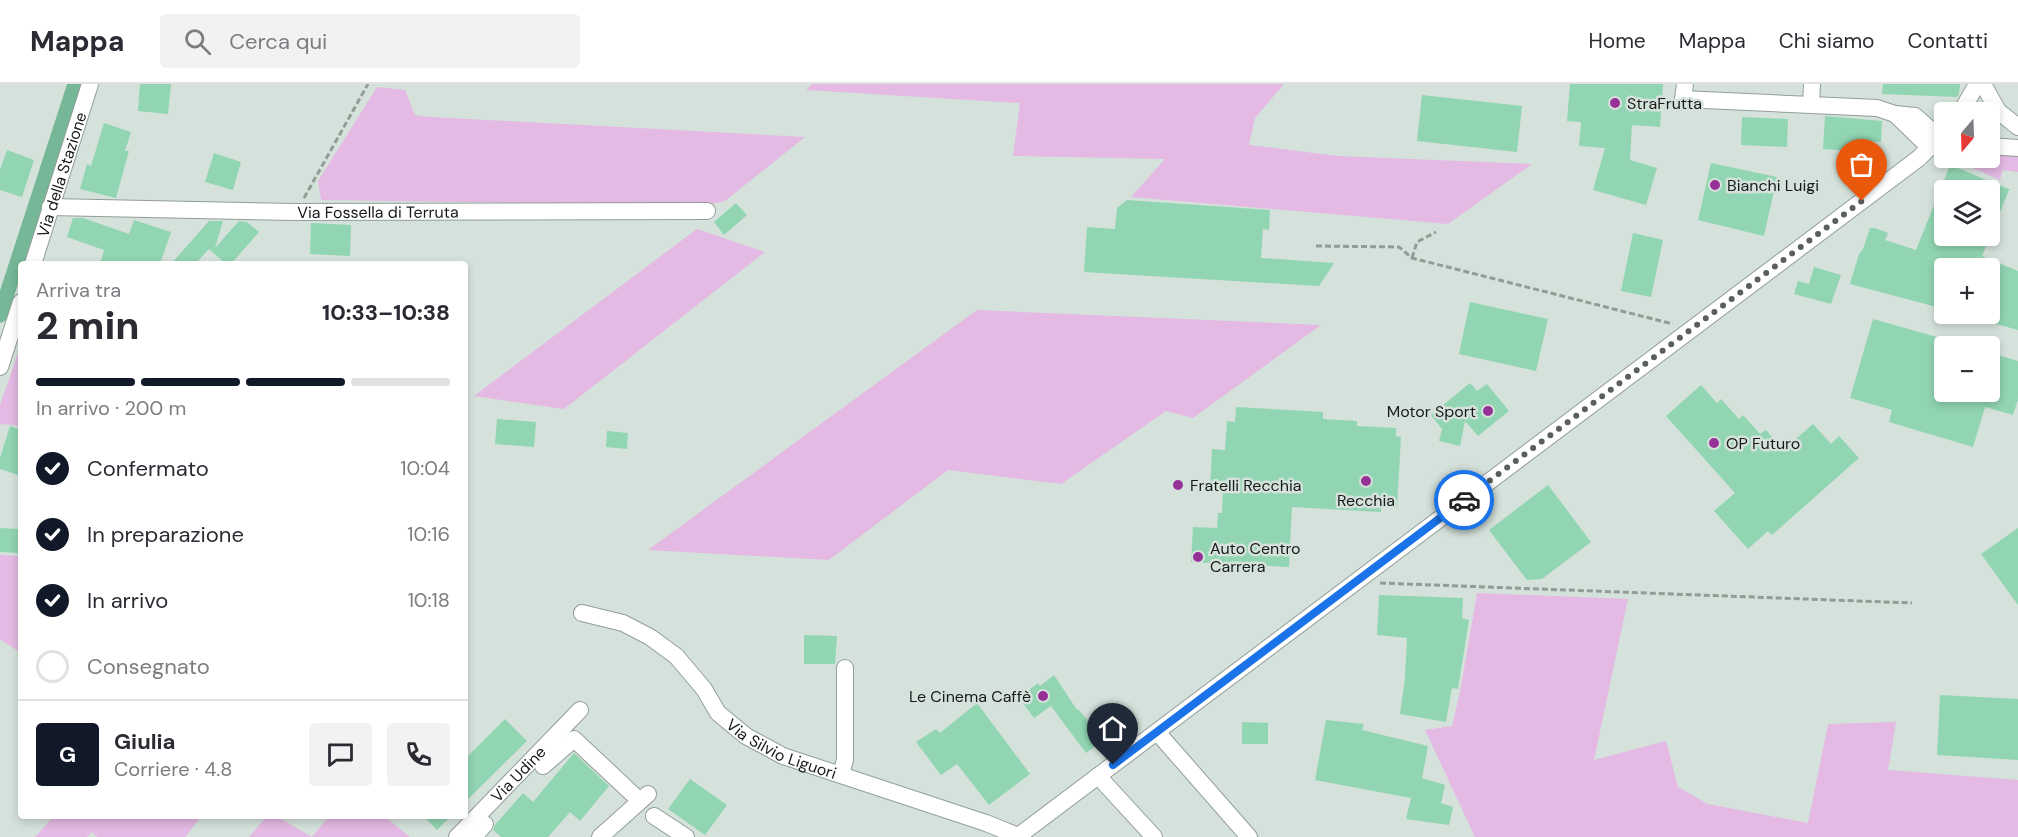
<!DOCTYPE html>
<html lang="it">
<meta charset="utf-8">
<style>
:root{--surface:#fff;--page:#f2f2f3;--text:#2b2b33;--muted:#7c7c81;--line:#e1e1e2;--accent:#111827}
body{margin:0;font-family:"DM Sans",sans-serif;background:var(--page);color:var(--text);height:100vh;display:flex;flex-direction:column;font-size:22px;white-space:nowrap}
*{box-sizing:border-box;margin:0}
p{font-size:20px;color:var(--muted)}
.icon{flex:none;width:33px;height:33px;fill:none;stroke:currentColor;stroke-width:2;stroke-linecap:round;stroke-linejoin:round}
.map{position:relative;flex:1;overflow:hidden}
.drawer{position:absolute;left:18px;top:177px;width:450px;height:558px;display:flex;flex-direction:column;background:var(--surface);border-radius:6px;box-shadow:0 3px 9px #0003}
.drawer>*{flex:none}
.needle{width:39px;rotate:199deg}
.buttons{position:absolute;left:1934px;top:18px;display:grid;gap:12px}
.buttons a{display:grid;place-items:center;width:66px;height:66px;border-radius:6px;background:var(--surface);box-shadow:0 3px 9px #0003;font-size:30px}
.pin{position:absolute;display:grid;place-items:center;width:51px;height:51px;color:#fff;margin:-62px -26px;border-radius:50% 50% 50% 0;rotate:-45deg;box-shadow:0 0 6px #0007}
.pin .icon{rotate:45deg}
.courier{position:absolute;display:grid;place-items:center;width:60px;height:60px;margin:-30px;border:4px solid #1a73e8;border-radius:50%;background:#fff;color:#222;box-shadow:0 2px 8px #0007}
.overview em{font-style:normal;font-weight:800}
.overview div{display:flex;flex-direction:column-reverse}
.overview{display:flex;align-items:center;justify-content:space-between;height:102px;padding:0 18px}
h1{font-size:39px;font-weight:800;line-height:45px}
.bar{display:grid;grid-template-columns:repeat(4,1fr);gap:9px 6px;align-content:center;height:72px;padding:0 18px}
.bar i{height:8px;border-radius:4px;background:var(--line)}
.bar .current{background:var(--accent)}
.bar p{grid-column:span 4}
.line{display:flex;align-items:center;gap:15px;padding:0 18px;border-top:2px solid var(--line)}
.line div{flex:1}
.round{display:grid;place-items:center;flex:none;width:63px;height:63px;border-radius:6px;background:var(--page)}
ol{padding:0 18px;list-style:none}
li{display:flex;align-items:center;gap:18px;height:66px}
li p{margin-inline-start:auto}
li .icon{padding:6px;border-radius:50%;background:var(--accent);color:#fff;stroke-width:4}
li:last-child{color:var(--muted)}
li i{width:33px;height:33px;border:3px solid var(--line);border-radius:50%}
header{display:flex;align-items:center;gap:36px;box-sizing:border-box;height:84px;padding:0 30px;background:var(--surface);border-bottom:2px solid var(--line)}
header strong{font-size:28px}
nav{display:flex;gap:33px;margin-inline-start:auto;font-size:21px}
.search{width:420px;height:54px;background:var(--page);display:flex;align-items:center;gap:15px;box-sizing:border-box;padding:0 21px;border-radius:6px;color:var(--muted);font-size:22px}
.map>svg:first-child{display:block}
.green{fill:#e4b9e3}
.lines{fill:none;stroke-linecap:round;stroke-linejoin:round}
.canal{stroke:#75b796;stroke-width:15}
.building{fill:#91d5b2;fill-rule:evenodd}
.minor-casing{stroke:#929e97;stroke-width:18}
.path{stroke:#929c96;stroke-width:3;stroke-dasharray:6 3;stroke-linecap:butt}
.minor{stroke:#fff;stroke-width:16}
.done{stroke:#59605c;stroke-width:6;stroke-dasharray:0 10.8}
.route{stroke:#1a73e8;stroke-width:8}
.poi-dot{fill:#963297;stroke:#d5e2db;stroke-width:2}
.labels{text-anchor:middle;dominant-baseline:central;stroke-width:5;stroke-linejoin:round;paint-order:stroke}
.poi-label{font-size:16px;fill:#161a18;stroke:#d5e2db;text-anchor:start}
.street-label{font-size:16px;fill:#161a18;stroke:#d5e2db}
</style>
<header>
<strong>Mappa</strong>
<div class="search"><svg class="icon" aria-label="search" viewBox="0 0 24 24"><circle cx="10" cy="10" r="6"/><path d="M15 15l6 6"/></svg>Cerca qui</div>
<nav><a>Home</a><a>Mappa</a><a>Chi siamo</a><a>Contatti</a></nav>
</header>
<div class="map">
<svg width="2018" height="753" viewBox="0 0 2018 753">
<rect width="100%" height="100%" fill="#d5e2db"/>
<path class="green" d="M812,0h472l-29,34 -6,27 89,11 194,8 -84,60 -317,-27 34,-38 -152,-3 7,-53 -214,-13z
M377,3l28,3 10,25 16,2 374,20 -80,64 -17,4 -387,-5 -3,-19z
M1989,68l29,4v16l-15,-2 -3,10 -48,-21 37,-1z
M697,145l68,23 -201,157 -90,-13z
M977,226l344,15 -128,93 -27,-7 -105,73 -113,-14 -119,90 -181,-10z
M20,263l1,79 -21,-2v-19z
M0,471l21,1v97l-21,-14z
M1477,509l151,6 -34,161 72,-19 12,46 30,17 100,19 20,-99 68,-2 -8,48 130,10v57h-543l-50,-107 27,-4 8,-34z
M54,732h148l-17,21h-88l-5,-5 -5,5h-52z
M267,732h9l36,21 17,-21h55l26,21h-161z"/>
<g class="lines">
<path class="canal" d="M0,231l75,-231"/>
</g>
<path class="building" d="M140,0h31l-3,30 -30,-3z
M1570,0h93l-3,43 -28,-2 -2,35 27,8 -11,37 -53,-15 12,-42 -26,-2 2,-24 -14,-1z
M1883,0h77l-1,10 -2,3 -75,-3z
M1422,11l100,11 -5,46 -100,-11z
M1825,32l57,5 -1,21 -10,-1 -11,11 -37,-3z
M1742,33l46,2 -1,28 -46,-2z
M104,39l27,9 -6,19h4l-13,47 -36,-9 7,-25 4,2z
M7,66l27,10 -12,37 -22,-7v-20z
M214,69l27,9 -8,28 -28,-8z
M1711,79l66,14 -13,59 -66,-16z
M1950,81l61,25h-2l-27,66 36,15v59l-29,-8v-54h-45v41l-94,-25 9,-30 4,-5 7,-21h5l13,5 -3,7 31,10zM1944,106h45v46h-45z
M1127,116l143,10 -1,20 -6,-1 -2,29 73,5 -15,23 -235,-14 3,-45 28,2 2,-21z
M736,119l11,12 -23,20 -10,-13z
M73,134h10l46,16 5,-14 37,12 -11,32h-60l4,-14 -37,-13z
M209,137h14l-8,27 24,-27 8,1 12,10 -28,32h-5l-17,-15 -14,15h-24z
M311,139l40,2 -1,31 -40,-2z
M1633,149l30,7 -12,57 -30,-6z
M1814,183l27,8 -10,29 -37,-10 4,-13 11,3z
M1470,218l78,17 -12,52 -77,-17z
M1873,235l71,20v53h45v-40l29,9v38l-5,16 -28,-8 -12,40 -84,-25 3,-12 -42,-12z
M1470,299l7,8 10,-7 22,27 -31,25 -13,-15 -5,25 -21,-5 3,-12 -11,-14z
M1701,301l16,18 4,-4 18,20 4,-4 17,19 6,-4 17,20 30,-26 18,20 8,-8 20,22 -87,77 -4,-4 -20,18 -34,-38 21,-18 -69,-77z
M1236,323l87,5v7l34,2v5l39,2v8l5,1 -4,71 -16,-1v5l-89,-5 -3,60 -98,-5 2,-35 24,1 1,-15h4l1,-23 -13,-1 2,-40 13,1 2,-29 8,1z
M497,335l39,3 -2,25 -39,-3z
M10,342l11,4v46l-21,-7v-11z
M607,347l21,2 -1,16 -21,-2z
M1548,401l43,57 -49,37 -15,1 -38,-50z
M0,444l19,1 -1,24 -18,-1z
M2018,444v77l-37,-51z
M1379,511l84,3 -1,20 7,2 -11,69 -6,-1 -6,34 -46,-8 5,-36 2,-40 -30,-3z
M804,551l33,1 -2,28h-31z
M1054,591l23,35 1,-1 26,31 -18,13 -35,-47 -17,12 -15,-20 19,-15 2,3z
M1940,611l78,4v61l-81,-5z
M977,619l53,71 -41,31 -32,-41 -16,11 -25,-33 20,-13 4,4z
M505,635l22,22 -62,61v-43z
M1326,636l38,4 -2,6 66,16 -6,32 23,7 -4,18 12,4 -4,18 -43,-6 5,-21 -96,-18z
M1242,638l26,1v21h-26z
M574,669l35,33 -29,35 -10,-9 -22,25h-47l-8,-7 2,-5 28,-32 10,9z
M690,695l37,26 -22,30 -37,-26z
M423,732h28l-14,14z"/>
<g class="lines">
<g class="minor-casing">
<g id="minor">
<path d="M1685,0l-2,15 194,9 18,6 20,2 25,22"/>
<path d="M1983,0l15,27 20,16"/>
<path d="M1811,20l1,-20"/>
<path d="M1961,28l16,-28"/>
<path d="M1895,30l35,34"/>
<path d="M1989,62l29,2"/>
<path id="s1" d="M50,123l246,5 411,-1"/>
<path id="s2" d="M33,180l57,-180"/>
<path d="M0,283l21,-65"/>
<path id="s3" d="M582,529l41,10 27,14 26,19 28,33 14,24 28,23 37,20 203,67 32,13"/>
<path d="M1157,648l92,105"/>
<path d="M543,682l31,-27 66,62"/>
<path d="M841,690l4,-14v-92"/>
<path d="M1098,692l56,61"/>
<path d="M654,732l32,21"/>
<path id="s4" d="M457,753l123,-127"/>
<path d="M474,753l11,-13"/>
<path d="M600,753l48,-43"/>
<path d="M1017,753l902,-679 25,-25"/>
</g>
</g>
<path class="path" d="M304,114l64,-114
M1316,162l83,1 13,11 261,66
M1412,174l5,-16 19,-10
M1380,499l532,20"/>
<use href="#minor" class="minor"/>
</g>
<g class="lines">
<path class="done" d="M1464,416l398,-299"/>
<path class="route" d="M1113,681l351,-265"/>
</g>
<g class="poi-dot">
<circle cx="1615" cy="19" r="6"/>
<circle cx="1715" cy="101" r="6"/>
<circle cx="1488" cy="327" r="6"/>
<circle cx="1714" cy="359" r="6"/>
<circle cx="1366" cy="397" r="6"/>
<circle cx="1178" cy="401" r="6"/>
<circle cx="1198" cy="473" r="6"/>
<circle cx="1043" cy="612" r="6"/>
</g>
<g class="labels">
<g class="poi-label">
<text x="1627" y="19">StraFrutta</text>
<text x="1727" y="101">Bianchi Luigi</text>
<text x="1476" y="327" text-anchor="end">Motor Sport</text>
<text x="1726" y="359">OP Futuro</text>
<text x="1190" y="401">Fratelli Recchia</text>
<text x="1366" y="416" text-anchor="middle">Recchia</text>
<text x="1210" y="464">Auto Centro<tspan x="1210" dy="18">Carrera</tspan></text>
<text x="1031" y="612" text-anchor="end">Le Cinema Caffè</text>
</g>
<g class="street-label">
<text stroke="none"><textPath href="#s2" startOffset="94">Via della Stazione</textPath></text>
<text stroke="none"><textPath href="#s1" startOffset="328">Via Fossella di Terruta</textPath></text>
<text stroke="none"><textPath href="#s3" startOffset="250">Via Silvio Liguori</textPath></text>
<text stroke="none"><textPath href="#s4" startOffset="88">Via Udine</textPath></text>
</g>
</g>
</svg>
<div class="buttons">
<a><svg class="needle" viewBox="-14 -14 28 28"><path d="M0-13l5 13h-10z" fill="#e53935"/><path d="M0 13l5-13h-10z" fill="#7c7c81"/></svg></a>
<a><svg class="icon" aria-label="layers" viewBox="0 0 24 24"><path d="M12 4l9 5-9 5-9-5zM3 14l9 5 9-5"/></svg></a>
<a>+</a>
<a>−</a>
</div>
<div class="pin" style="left:1862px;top:117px;background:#ea580c"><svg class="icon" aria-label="bag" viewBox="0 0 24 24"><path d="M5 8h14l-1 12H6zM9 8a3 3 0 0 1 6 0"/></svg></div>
<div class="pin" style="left:1113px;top:681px;background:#1f2937"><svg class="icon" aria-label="home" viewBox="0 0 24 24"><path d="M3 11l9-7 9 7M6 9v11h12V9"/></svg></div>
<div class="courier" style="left:1464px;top:416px"><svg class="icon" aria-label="car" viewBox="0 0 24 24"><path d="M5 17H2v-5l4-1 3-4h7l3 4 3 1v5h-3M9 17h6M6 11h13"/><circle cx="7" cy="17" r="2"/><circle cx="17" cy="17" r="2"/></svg></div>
<section class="drawer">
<div class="overview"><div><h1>2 min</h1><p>Arriva tra</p></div><em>10:33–10:38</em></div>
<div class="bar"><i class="current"></i><i class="current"></i><i class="current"></i><i></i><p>In arrivo · 200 m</p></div>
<ol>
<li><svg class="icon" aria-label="check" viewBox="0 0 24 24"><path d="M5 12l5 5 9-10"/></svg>Confermato<p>10:04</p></li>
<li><svg class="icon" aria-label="check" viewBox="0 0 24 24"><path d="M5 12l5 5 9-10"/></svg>In preparazione<p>10:16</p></li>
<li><svg class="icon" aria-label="check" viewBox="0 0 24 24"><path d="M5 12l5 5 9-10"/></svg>In arrivo<p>10:18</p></li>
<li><i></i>Consegnato</li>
</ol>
<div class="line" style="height:108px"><b class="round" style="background:var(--accent);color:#fff">G</b><div><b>Giulia</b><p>Corriere · 4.8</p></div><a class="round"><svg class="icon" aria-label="chat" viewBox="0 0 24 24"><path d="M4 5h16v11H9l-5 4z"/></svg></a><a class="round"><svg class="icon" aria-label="phone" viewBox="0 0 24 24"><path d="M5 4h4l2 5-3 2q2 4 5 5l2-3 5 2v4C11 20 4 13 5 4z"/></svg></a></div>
</section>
</div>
